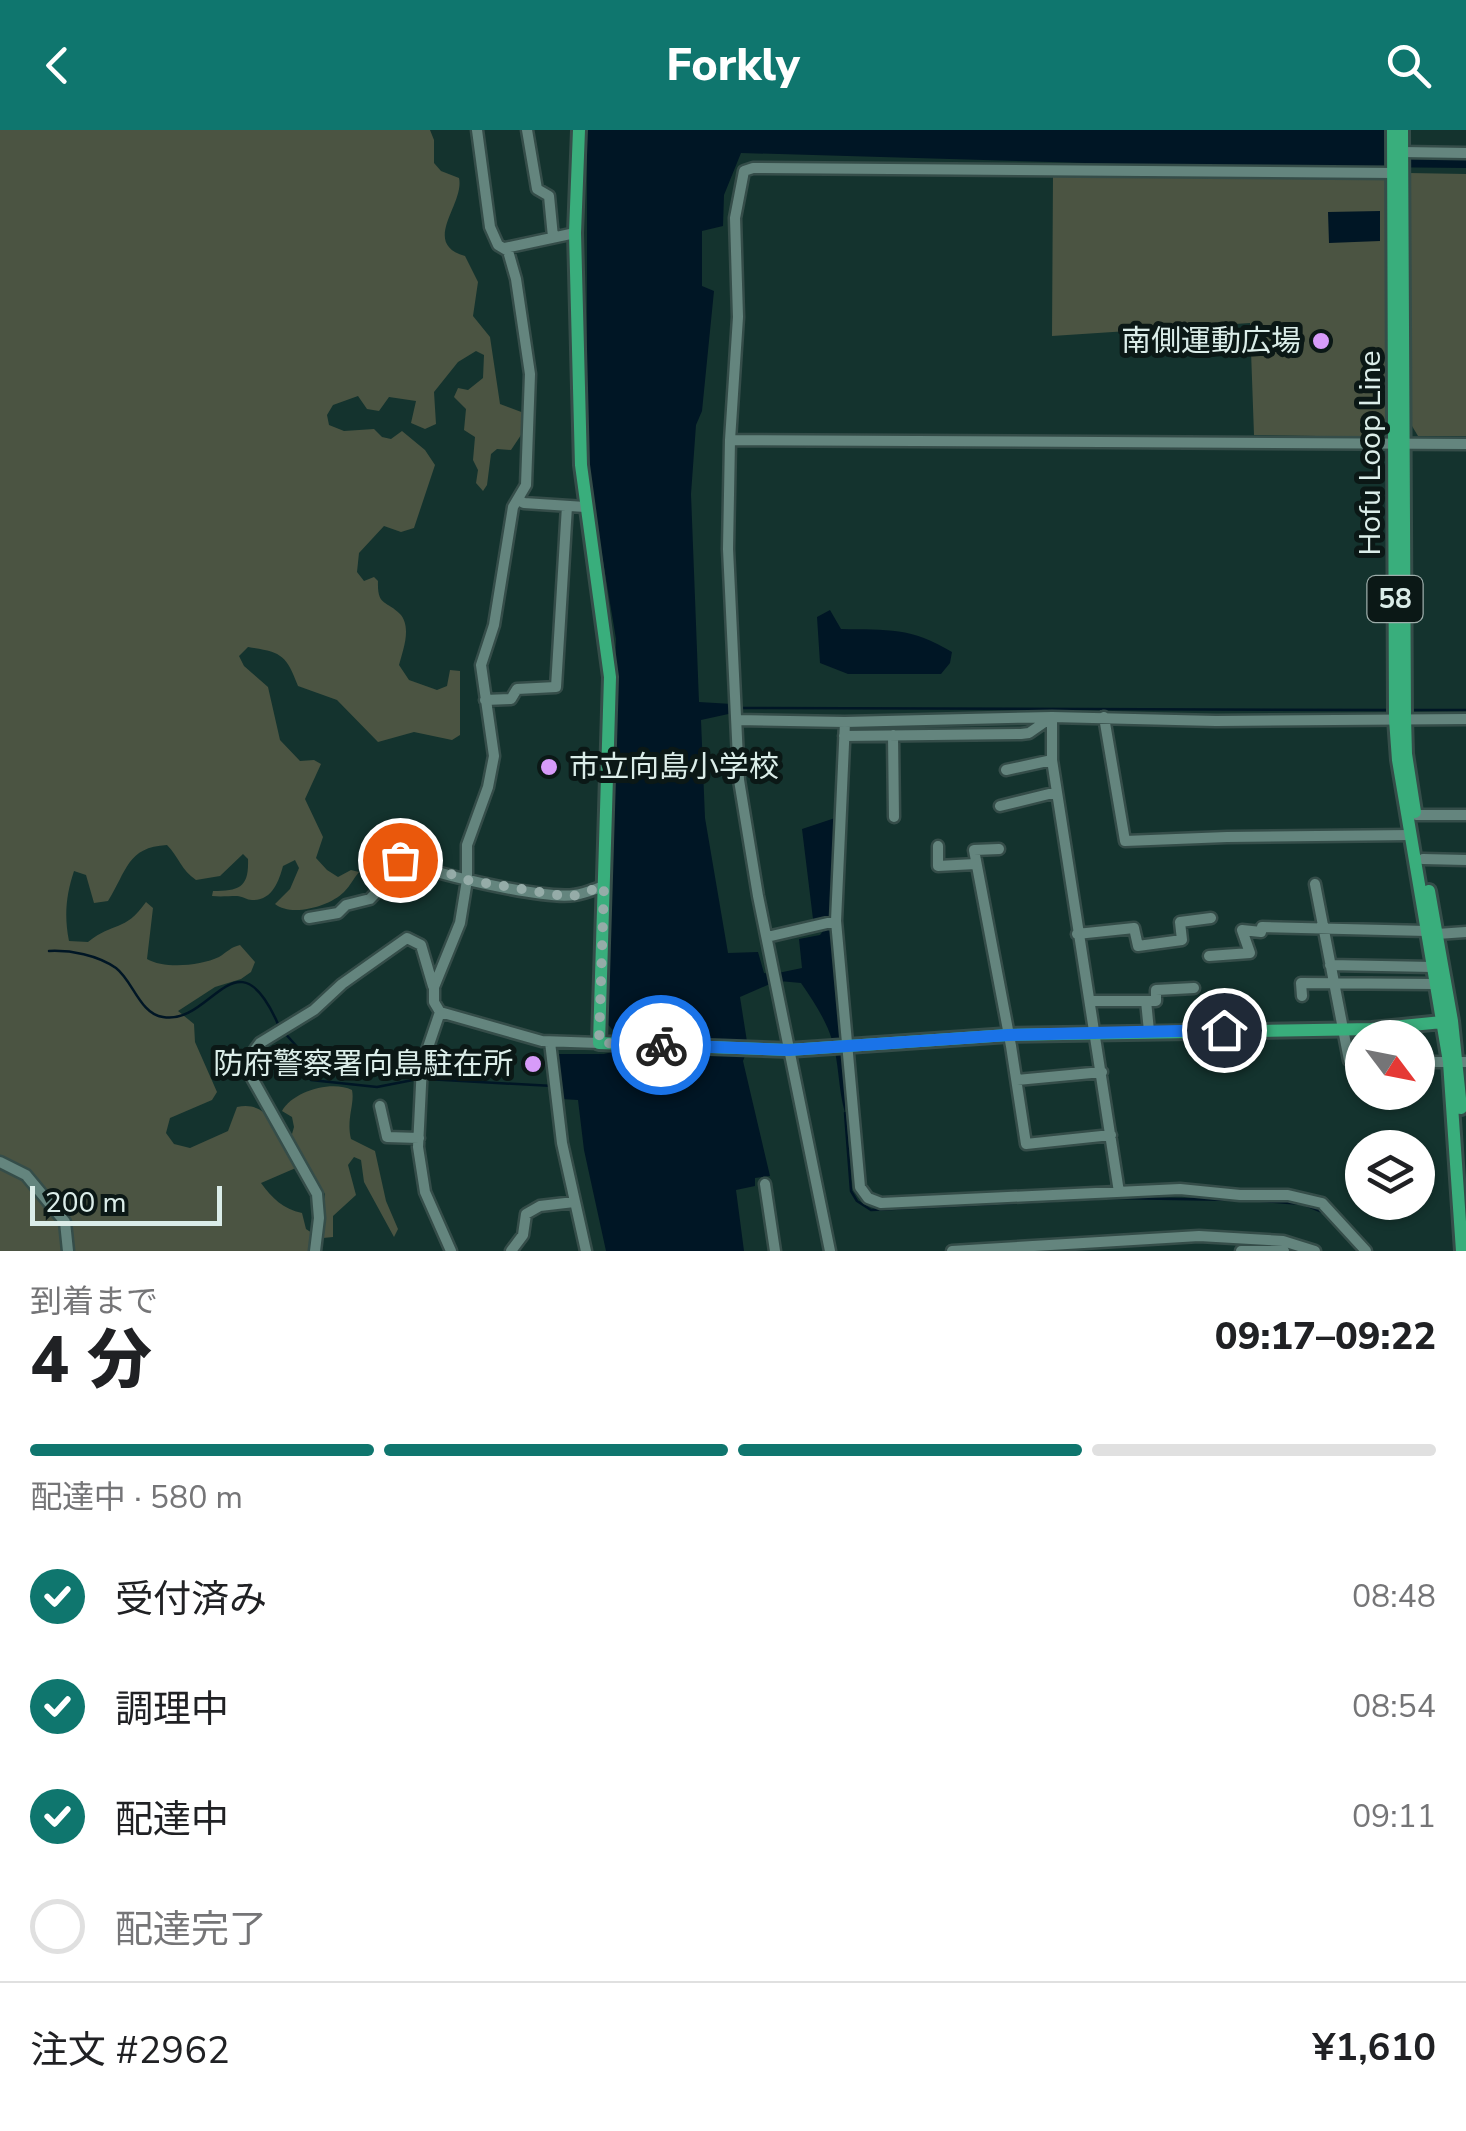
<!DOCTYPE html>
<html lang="ja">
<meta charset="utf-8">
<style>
:root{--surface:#fff;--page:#f6f6f6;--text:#202124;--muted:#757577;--line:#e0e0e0;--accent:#0f766e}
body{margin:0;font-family:"Nunito Sans","Noto Sans JP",sans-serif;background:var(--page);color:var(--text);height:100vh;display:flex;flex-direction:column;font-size:38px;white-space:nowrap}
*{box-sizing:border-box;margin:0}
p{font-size:32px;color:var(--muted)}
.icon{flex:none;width:55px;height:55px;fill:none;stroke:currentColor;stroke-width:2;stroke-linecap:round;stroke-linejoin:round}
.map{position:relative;height:1121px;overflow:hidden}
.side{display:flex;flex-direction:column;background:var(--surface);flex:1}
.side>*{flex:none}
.needle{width:65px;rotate:122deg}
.fabs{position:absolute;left:1345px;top:890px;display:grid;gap:20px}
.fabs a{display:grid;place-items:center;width:90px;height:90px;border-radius:50%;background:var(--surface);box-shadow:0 2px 8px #0004;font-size:50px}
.scale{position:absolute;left:30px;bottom:25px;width:192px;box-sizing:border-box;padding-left:10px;border:5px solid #dbede9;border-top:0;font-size:28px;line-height:35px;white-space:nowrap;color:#dbede9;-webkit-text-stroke:8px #0b1816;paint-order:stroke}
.pin{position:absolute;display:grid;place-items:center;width:85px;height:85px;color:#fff;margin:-42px;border:5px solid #fff;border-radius:50%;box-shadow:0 2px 10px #0007}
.courier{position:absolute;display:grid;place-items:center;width:100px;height:100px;margin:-50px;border:8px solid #1a73e8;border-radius:50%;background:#fff;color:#222;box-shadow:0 2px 12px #0007}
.head em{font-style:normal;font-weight:800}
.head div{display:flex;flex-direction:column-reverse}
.head{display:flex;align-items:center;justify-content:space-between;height:170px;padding:0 30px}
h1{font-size:65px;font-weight:800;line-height:75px}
.bar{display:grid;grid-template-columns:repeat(4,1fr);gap:15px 10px;align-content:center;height:120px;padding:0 30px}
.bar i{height:12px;border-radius:8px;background:var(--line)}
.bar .current{background:var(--accent)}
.bar p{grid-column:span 4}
.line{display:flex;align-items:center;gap:25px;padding:0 30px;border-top:2px solid var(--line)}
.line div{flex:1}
ol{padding:0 30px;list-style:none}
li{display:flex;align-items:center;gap:30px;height:110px}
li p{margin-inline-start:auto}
li .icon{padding:10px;border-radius:50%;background:var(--accent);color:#fff;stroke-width:4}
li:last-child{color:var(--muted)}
li i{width:55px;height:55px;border:5px solid var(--line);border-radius:50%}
header{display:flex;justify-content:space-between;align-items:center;height:130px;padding:0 30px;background:var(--accent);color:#fff;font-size:45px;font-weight:800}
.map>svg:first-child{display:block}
.green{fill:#4b5442}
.water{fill:#001625}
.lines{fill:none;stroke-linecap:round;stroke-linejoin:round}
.stream{stroke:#001625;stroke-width:2.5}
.minor-casing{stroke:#354d49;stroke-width:15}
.major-casing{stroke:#354d49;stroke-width:18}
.minor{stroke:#64857e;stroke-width:10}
.major{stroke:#39ae7c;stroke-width:12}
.done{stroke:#95aca8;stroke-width:10;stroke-dasharray:0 18}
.route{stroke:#1a73e8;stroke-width:12}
.poi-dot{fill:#d79bf9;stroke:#0b1816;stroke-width:4}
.labels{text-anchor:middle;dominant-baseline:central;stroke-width:10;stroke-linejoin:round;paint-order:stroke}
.shield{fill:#0b1816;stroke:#9dadaa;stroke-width:2.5}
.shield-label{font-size:28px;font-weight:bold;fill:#dbede9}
.poi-label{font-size:30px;fill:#dbede9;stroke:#0b1816;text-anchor:end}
.street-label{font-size:30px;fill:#dbede9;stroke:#0b1816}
</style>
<header><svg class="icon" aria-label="back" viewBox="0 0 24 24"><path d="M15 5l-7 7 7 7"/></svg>Forkly<svg class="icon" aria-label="search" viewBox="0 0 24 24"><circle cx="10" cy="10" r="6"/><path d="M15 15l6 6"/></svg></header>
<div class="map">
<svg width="1466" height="1121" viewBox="0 0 1466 1121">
<rect width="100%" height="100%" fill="#14332e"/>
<path class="green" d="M0,0h430l4,10v23l7,8 18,7c6,26 -39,65 6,78l13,26 -5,34 17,21 10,67 24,9 -3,22 -10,15 -14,-1 -6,5 -4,31 -4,6 -7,-8 2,-13 -5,-10 2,-23 -11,-7 2,-21 -12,-12 4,-9 10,2 15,-12 1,-23 -8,-4 -18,11 -24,30 2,32 -11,5 -14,-6 5,-22 -27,-4 -10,14 -12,-2 -9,-13 -25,9 -6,10 2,10 15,6 30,-2 8,8 9,2 11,-8 23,19 10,15 -21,63 -13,4 -17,-6 -25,27 -2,19 7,9 10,-4 4,4c-1,26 9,19 22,33 12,13 3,36 -1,51l10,15 28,10 10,-4 3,-16 10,1v64l-8,5 -38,-8 -36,10 -41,-42 -39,-14c-12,-32 -17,-34 -50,-39l-9,9 5,10 24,21 12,53 20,21 14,-1 7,4 -16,35 18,38 -7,21 11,12 11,7 13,-7 8,2c-5,6 -9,14 -15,20 -15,15 -53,25 -69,12l15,-15 9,-21 -4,-8 -12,6c-4,15 -11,35 -31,34 -5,0 -10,-4 -15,-4 -9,0 -16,1 -25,0l1,-5c27,0 36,-4 35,-32l-5,-5 -23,22 -24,4c-15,-10 -17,-23 -29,-35 -40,2 -40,26 -59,56l-14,2 -8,-28 -12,-4c-8,24 -10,45 -5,70l19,1c26,-21 36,-9 58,-40l7,6 -6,51c17,10 53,7 72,-2 8,-5 12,-10 21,-12l15,17 -4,10 -10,7 -26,8 -37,24 16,13 1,18 22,50 -5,8 -42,18 -4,15 8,11 16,4 38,-17 9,-24c28,-6 32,17 55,27l2,-7 -2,-10 -10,-6c11,-20 50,-31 70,-21 3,14 -6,29 -1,49l24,12 11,50 12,28 -4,8 -30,-55 -3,-22 -7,-3 -6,8 8,30 -23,21v21l-10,1 -3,-7 5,-37 -20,-30 -44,19c11,15 22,26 41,30l4,16 9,6 -4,16h-311z
M1053,43l92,5 242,-4 1,255 -7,8 -127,-2 -4,-112 -198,13z
M1409,43l57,1v262h-48l-6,-10z"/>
<path class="water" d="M587,0h797l3,26 79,1v11l-309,-3 -416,-12 -17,42 -1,31 -21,5v55l12,5 -12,120 -6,14 -5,69 8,208 33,2 1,9 -32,7 4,98 23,135 30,-1 6,21 6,1 2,9 -32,14 8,51 -5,13 27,115 -15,2v8l-19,4 8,61h-138l-22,-101 -6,-50 -17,-1 -2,-45h45l21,-5 2,-11 -11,-4 -11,-13 11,-382 -26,-156 -3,-70z
M1380,81v30l-51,2 -1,-31z
M830,480l11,19c47,1 70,-2 111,23l-2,11 -9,11h-93l-28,-11 -3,-46z
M835,688l-4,100 -18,1 -11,-90z
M827,796h5l14,148 -1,39c-7,-24 -6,-52 -13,-73 -6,-20 -18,-38 -31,-57l-22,-2 -1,-8 24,-5 -3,-29 21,-4z"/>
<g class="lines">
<path class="stream" d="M738,578l652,2
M1413,580h53
M49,821c22,-1 48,4 67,17 17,13 24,46 47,49 49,9 73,-88 115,7
M283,901l16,18 3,19 9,12 66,7 41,-8
M426,949l127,7
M845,983l6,78 6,10 14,9 243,-12 123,2
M1250,1070l53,4 22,9
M1350,1111l8,10"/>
<g class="minor-casing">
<path id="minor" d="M527,0l10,59 12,7 4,41
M1402,22l64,1
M505,118l70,-15
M730,310l736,4
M518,370l6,3 61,4
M485,570l26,-1 6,-10 39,-2 11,-181
M1052,587v43l67,432
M1104,587l21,124 102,-4 184,-2
M737,590l108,2 207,-5 164,4 250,-2
M845,592l-9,199 24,266 8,11 13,5 299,-14 60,6h48l34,8 44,48
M893,605l1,82
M844,606l177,-2 8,-1 20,-14
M1006,640l46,-10
M1000,676l57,-14
M1416,685h50
M938,716v20l37,-2
M999,719l-25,1 37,196 15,98 85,-9
M1423,729l43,1
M1315,754l34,176 13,1
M309,788l29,-5 8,-8 24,-6 20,-21 8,-20c23,14 148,42 176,37 10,-1 21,-6 30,-9
M1077,804l57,-6 4,18 44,-6 -2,-18 31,-4
M1437,804l29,-2
M767,807l69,-16
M1209,826l41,-3 -8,-23 19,2 1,-5 165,4
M1330,835l103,2
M1302,866l-1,-13 134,1
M1090,871h66v-11l38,-2
M1146,871l3,30
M440,882l102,29 57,2
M550,912l12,101 24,108
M1418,932h48
M1017,950l85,-8
M380,976l7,31 32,1
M0,1032l26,13 39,47 3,29
M765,1054l10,67
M315,1121l4,-33 -2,-24 -65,-116 -3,-20 11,-15 54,-33 28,-26 65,-46 14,7 12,41
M451,1121l-26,-59 -7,-45 4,-82 18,-53 -6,-10v-15l26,-64 7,-43v-35l21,-58 6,-31 -13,-91 13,-40 19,-118 13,-22 4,-111 -14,-95 -8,-28 -10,-6 -8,-18 -13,-97
M511,1121l12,-16 3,-21 14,-8 34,-4
M830,1121l-72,-355 -19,-116 -11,-231 2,-109 8,-123 -3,-99 9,-47 9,-3 641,5
M952,1121l247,-15 84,5 32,10
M1241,1121h43"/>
</g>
<g class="major-casing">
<path id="major" d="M579,0l-4,103 6,232 29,212 -11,366 190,7 219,-15 364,-6 80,-8
M1393,0l2,589 3,41 51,302 13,189
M1402,0l3,588 1,36 9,58
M1429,761l23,130 9,87"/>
</g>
<use href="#minor" class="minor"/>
<use href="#major" class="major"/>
</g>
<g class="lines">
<path class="done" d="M400,730l26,10h14l27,10 103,17 34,-11 -5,157 62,2"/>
<path class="route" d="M661,915l128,5 219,-15 216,-5"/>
</g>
<g class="poi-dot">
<circle cx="1321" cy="211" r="10"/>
<circle cx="549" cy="637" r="10"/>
<circle cx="533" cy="934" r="10"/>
</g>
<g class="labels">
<rect class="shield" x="1367.5" y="446" width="55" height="46" rx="8"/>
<g class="shield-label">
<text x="1395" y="469">58</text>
</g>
<g class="poi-label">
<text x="1301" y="211">南側運動広場</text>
<text x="569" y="637" text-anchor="start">市立向島小学校</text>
<text x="513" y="934">防府警察署向島駐在所</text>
</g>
<g class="street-label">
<text transform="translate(1370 323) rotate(-90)">Hofu Loop Line</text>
</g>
</g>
</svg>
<div class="fabs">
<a><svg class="needle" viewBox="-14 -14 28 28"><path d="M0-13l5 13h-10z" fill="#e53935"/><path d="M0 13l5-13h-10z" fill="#757577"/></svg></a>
<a><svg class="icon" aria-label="layers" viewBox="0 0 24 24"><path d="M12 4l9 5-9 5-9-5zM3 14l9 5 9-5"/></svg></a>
</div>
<div class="scale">200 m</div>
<div class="pin" style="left:400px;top:730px;background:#ea580c"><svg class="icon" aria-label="bag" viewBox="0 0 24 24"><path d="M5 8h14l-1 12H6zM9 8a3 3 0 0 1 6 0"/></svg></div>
<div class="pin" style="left:1224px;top:900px;background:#1f2937"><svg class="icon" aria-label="home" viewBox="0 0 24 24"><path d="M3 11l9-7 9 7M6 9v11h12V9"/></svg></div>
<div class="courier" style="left:661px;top:915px"><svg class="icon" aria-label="bike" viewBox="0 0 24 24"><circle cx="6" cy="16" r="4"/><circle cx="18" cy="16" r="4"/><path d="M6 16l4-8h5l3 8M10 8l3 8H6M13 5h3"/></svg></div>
</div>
<section class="side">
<div class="head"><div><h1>4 分</h1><p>到着まで</p></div><em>09:17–09:22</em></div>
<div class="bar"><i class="current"></i><i class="current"></i><i class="current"></i><i></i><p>配達中 · 580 m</p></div>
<ol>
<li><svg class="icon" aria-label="check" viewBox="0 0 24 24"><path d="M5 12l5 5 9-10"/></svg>受付済み<p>08:48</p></li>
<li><svg class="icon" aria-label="check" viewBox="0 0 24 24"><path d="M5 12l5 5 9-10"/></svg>調理中<p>08:54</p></li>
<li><svg class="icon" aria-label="check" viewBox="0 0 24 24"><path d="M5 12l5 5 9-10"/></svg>配達中<p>09:11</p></li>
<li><i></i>配達完了</li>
</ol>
<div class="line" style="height:130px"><div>注文 #2962</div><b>¥1,610</b></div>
</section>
